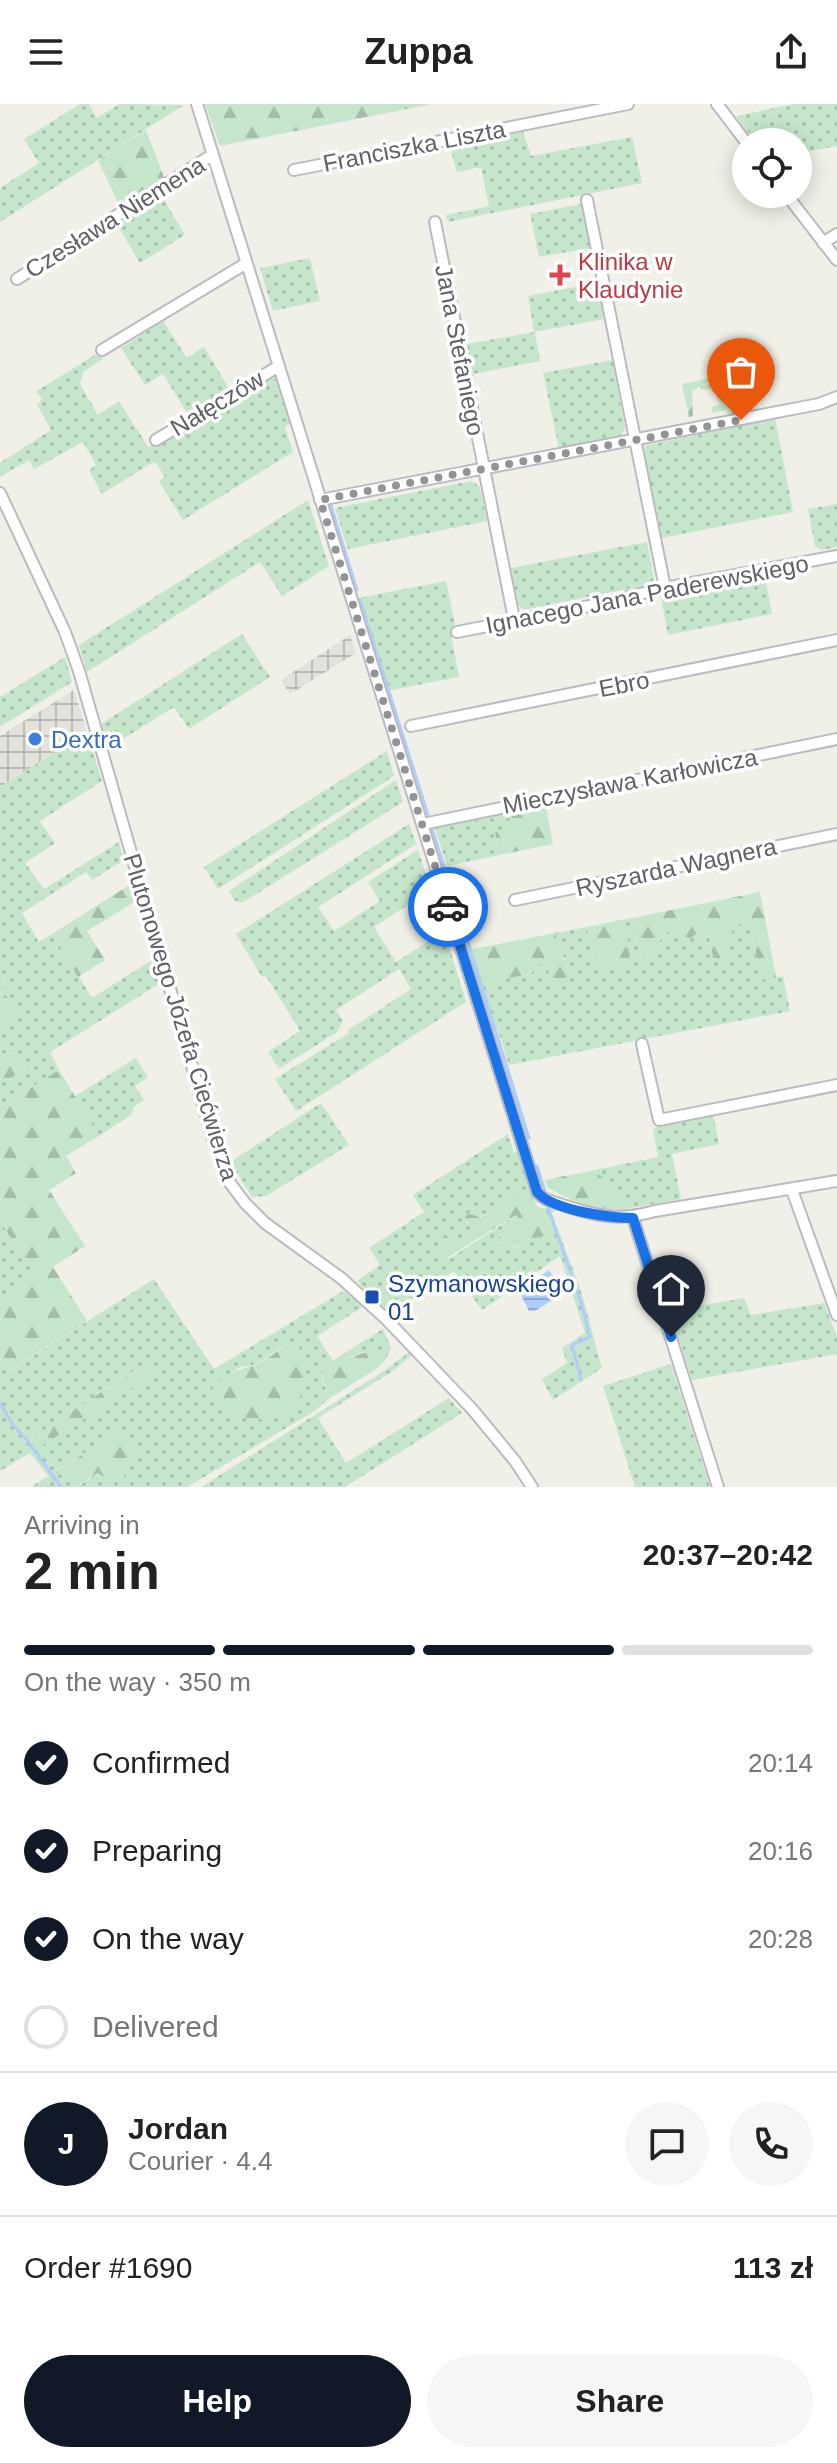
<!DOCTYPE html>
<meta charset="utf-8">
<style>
:root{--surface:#fff;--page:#f6f6f6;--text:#222;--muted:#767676;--line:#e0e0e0;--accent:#111827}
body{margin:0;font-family:Helvetica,sans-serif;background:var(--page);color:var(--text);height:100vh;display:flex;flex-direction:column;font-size:30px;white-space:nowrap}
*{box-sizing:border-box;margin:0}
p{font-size:26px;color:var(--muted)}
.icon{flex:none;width:44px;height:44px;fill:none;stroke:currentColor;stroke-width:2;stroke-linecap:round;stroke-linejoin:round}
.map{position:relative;height:1383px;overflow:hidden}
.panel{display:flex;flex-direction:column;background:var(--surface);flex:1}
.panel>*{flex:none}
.tools{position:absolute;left:732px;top:24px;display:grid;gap:16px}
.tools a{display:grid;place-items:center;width:80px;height:80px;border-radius:50%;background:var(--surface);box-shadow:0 4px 20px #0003;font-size:40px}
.pin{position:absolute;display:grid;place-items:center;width:68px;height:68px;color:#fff;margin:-82px -34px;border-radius:50% 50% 50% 0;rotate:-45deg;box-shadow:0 0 8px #0007}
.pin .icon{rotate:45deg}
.courier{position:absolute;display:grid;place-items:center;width:80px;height:80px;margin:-40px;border:6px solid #1a73e8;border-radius:50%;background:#fff;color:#222;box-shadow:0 2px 10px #0007}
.overview em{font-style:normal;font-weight:700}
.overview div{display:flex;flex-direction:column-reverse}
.overview{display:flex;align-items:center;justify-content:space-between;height:136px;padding:0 24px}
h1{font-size:52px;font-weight:700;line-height:60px}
.bar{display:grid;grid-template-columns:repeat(4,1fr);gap:12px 8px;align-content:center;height:96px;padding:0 24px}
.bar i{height:10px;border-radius:6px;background:var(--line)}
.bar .on{background:var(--accent)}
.bar p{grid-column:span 4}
.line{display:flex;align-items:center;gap:20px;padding:0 24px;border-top:2px solid var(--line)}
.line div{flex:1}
.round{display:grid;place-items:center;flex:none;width:84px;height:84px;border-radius:42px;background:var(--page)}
ol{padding:0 24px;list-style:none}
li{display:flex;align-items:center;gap:24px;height:88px}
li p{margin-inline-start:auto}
li .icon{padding:8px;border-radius:50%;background:var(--accent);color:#fff;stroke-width:4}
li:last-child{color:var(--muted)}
li i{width:44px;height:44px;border:4px solid var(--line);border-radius:50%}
.action{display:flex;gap:16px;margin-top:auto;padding:16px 24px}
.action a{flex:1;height:92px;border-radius:48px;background:var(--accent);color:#fff;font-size:32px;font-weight:700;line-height:92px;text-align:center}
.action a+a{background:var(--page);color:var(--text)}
header{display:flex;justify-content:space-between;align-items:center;height:104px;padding:0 24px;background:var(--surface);font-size:36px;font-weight:700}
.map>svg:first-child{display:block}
.industrial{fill:url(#industrial-grid)}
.green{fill:url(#green-dots);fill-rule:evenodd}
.forest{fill:url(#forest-firs)}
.water{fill:url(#water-rules)}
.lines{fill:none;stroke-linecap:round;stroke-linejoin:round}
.stream{stroke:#adcdfb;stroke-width:3}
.minor-casing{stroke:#babbc0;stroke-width:14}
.minor{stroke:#fff;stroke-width:10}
.done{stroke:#929394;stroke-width:8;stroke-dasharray:0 14.4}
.route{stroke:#1a73e8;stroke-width:10}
.health-dot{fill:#e0444e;stroke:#fff;stroke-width:3}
.shop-dot{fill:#3f7fe0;stroke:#fff;stroke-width:3}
.transit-dot{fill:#1a4fb4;stroke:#fff;stroke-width:3}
.labels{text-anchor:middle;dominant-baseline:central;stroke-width:7;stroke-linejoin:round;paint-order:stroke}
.street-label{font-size:24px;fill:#5f6167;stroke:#fff}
.health-label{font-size:24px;fill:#be3a42;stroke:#fff;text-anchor:start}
.shop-label{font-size:24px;fill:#366cbe;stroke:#fff;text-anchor:start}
.transit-label{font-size:24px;fill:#164399;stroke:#fff;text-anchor:start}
</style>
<header><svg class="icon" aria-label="menu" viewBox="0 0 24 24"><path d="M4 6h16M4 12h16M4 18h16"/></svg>Zuppa<svg class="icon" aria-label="share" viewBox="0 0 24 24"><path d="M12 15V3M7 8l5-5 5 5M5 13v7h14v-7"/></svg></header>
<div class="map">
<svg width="837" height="1383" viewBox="0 0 837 1383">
<defs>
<pattern id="industrial-grid" width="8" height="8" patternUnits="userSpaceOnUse" patternTransform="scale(2)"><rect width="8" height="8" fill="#e2e1dc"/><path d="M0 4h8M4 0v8" fill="none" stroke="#babab6"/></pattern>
<pattern id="green-dots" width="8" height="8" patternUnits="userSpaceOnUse" patternTransform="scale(2)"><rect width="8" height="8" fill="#c6e6cb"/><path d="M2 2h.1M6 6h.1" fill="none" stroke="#a4bea9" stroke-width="1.8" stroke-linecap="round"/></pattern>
<pattern id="forest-firs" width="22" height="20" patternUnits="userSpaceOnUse" patternTransform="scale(2)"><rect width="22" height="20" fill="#c6e6cb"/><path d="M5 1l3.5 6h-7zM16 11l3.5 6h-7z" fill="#a4bea9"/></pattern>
<pattern id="water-rules" width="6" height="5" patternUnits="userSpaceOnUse" patternTransform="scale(2)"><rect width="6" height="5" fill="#adcdfb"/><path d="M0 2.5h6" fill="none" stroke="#90aacf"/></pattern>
</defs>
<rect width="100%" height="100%" fill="#f0f0e8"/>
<path class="industrial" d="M350,531l6,18 -66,41 -9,-14z
M74,586l13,42 -87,55v-51z"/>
<path class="green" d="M80,0h9l8,14 22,-14 65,1 -184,117v-34l39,-25 -15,-24z
M794,0h43v42l-39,7v-11h-42l-20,-26z
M522,24l9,28 101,-19 10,46 -194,39 -2,-7 43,-9 -8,-39 -24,5 -8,-28z
M161,91l24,40 -45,28 -24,-40z
M581,100l9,44 -51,9 -9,-43z
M310,154l10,43 -47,10 -13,-43z
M597,179l7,36 -69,13 5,29 -67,13 -6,-30 67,-12 -6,-36z
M163,217l24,37 17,-11 26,43 -41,26 -26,-42 -18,11 -24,-37z
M98,249l5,6 -20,13 -3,12 18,31 21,-14 29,46 126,-72 17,48 -6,4 8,25 -110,68 -24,-39 6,-4 -9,-14h-4l-50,31 -13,-24 7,-5 -13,-23 -49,27 -5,-9 -29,17v-14l51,-33 -14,-26 5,-4 -5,-9z
M612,256l13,68 -5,9 -61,12 -16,-76z
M721,277c11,5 12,15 12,27l-20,5 -2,-6 8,-2 -4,-17 -13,2 -2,-4z
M775,314l18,94 -131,26 -10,-49h-3l-5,-43z
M472,377l8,6 7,34 -139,28 -13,-41z
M308,396l21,66 -47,30 -22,-34 -173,110 -8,-27z
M837,400v43l-16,3 -6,-4 -7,-37z
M647,438l7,37 -3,5 -127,26 -6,-5 -7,-37z
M765,473l7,37 -104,21 -7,-37z
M446,477l9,43 -4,10 8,43 -72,14 -29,-93z
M242,530l28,43 -81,52 -15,-22 -67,42 -6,-25z
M65,553l7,25 -72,45v-30z
M87,628l15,49 -62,40 15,22 -30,20 19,26 75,-47 5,18 -32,20 -6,-8 -64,41 17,29 13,-8 40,64 60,-38 4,2 6,20 -112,70 9,18 -59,37v-23l25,-16 -6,-14 -19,-1v-26l18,-12 -13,-21 -1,-21 -4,1v-187z
M387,647l7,25 -176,113 -14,-22z
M396,676l7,22 -161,101 -8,-3 -5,-9z
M513,708l-1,7 -6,3 -5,9 -6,1 4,23 -52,11 -12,-38z
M409,720l7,20 -98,63 16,24 46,-30 -12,-19 50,-32 13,40 -57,37 22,35 41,-26 5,-12 24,78 -170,109 -21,-32 74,-46 -1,-3 63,-41 -12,-20 -63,41 7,11 -6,11 -58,37 -11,-17 32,-21 -34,-55 -4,1 -26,-43z
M632,814l10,43 25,-29c14,1 28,0 41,2l5,23 17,3c-2,-14 -2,-22 5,-35l11,-2 6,11 10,45 21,-3 7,35 -281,54 -11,-35h-5l-14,-46 51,-10 13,-12 4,2 3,10 15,-15 -6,-10 -4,-16 32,-6 7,37 34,-24 -8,-20z
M136,954l12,19 -13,9 9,14 -10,7 -3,8 -32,21 -24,-40z
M321,999l28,42 -83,51 -14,1 -22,-35z
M713,1009l6,31 -47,10 9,45 -56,10 -7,-15 -23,-24 63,-13 -5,-29z
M508,1030l6,19 5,-2 10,38c-15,7 -26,16 -40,24 -8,5 -12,1 -23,9l7,6 1,4 -18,11 -5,-3 -6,19 7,-2 65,-42 5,7 -29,19v5l14,-2 10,4 21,-11 14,-2 -10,-27 14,2 -4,3 30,81 20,74 -49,32 -11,-21 25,-16 -5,-15 23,-15 -25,-77 -78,54 -28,-39 -64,42 -33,-32 23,-16 -11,-17 55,-36 -11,-17z
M0,1117l36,55 -36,23z
M154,1175l60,90 129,-78 21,15 -47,30 16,25c-17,15 -11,19 -3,37l-17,14 -126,75h-110l22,-14 6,5 24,-10 5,-18 -12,-21 -66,42 20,16h-45l17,-11 -18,-23 -30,18v-112l9,12zM286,1241l17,44c-4,7 -7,18 -14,23 -10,7 -48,5 -60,2l-11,-32 20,-14 18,-4zM149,1257l7,12 -123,64z
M744,1194l7,17 73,-12 13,34v17l-145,26 -22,-69z
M383,1225l8,19 -5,11c-10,-11 -24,-8 -35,-2l-5,-5z
M409,1248l3,3 -16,14 -78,49 28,45 103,-65 13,15 -117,74h-144l183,-116z
M671,1260l39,123h-75l-32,-101z"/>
<path class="forest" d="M205,0h227l-212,42z
M146,26l18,47 -45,28 -21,-45z
M731,270l8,40 -11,2 -1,-5 6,-4 -6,-23 -7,-3 -13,2 -15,8 1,25 -4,1 -7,-33z
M546,702l7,38 -54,11 -4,-23 6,-1 5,-9 6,-3 1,-7z
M131,780l4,18 -48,29 18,29 -27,17 -26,-43z
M760,788l16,85 -14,3 -10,-46 -7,-11 -10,2c-7,13 -7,21 -5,35l-4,5 -7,-1 -6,-7 -5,-23 -10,-2 -7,6 -24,-6 -7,7 -6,21 -8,3 -4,-2 -10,-43z
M620,816c7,18 17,34 1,49l-27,-5 -7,-37z
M555,829l13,40 -7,15h-7l-4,-5 -3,-19 -4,-2 -13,12 -51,10 -11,-34z
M4,869l1,21 13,21 -18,12v-53z
M0,949l19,1 6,14 -25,16z
M59,966l40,66 -33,20 10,17 -27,17 36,56 -32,21 34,54 -79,50 -8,-12v-60l35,-23 -35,-55v-114z
M595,1066l23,24 7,15c-25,3 -57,-9 -78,-22l-2,-7z
M529,1085l8,17 5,2 10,27 -14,2 -17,11 -14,-4 -14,3v-6l29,-19 -6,-7 -71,44 -10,-22 5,-5 16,11 18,-11 -10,-15 5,-3 12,3 6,-2 24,-18z
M294,1238c19,13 12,62 -8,72 -16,8 -33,6 -48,2 -14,-4 -22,-7 -28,-22 8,-24 33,-23 51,-32 12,-7 21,-15 33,-20z
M370,1247l12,3 4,5 -7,8 -49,31c-13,-28 -9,-30 16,-46l5,5z
M150,1257l7,12 -119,75 -6,-11z
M122,1324l12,22 -5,18 -7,12 -12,1 -12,-8 -22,14 -20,-15z"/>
<path class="water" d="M549,1166l7,10 3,16 -24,15h-6l-10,-20z"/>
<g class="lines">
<path class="stream" d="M331,402l26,84
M360,496l68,215
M432,725l30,93
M466,831l63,203
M537,1062l8,26
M548,1104l33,94 9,35 -18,8 9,35
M0,1299l13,22 13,14 35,48"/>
<g class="minor-casing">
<path id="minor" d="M197,0l340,1088c7,9 18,10 29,14 34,11 54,15 89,5l182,-30
M717,0l29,38
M294,66l334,-66
M786,90l51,66
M587,96l78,388
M435,118l79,397
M823,139l14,-9
M17,175l195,-124
M102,246l143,-86
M156,336l123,-74
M0,389l65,139 14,39 134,468 17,44 15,20 20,20 76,55 44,40 87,91 43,52 17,26
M320,396l499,-96 18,-7
M457,528l132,-26 76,-18 172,-32
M411,622l426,-86
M423,720l414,-85
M515,796l322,-66
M642,940l17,76 178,-35
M792,1086l45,125
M633,1114l85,269"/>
</g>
<use href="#minor" class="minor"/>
</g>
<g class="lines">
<path class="done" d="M448,803l-128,-407 421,-80"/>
<path class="route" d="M448,803l89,285c15,18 72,26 96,26l38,119"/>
</g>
<path class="health-dot" d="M556 159h8v8h8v8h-8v8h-8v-8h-8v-8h8z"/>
<circle class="shop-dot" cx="35" cy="635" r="8"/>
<rect class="transit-dot" x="364" y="1185" width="16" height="16" rx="4"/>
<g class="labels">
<g class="street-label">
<text transform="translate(414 42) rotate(-11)">Franciszka Liszta</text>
<text transform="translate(115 113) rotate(-32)">Czesława Niemena</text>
<text transform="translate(460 246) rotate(79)">Jana Stefaniego</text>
<text transform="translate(217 299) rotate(-31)">Nałęczów</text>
<text transform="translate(647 490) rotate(-11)">Ignacego Jana Paderewskiego</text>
<text transform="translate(624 580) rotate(-11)">Ebro</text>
<text transform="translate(630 677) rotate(-11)">Mieczysława Karłowicza</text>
<text transform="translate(676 763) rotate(-12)">Ryszarda Wagnera</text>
<text transform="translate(181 913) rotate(73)">Plutonowego Józefa Ciećwierza</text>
</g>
<g class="health-label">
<text x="578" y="157">Klinika w<tspan x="578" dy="28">Klaudynie</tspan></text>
</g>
<g class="shop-label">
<text x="51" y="635">Dextra</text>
</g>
<g class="transit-label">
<text x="388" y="1179">Szymanowskiego<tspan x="388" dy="28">01</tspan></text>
</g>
</g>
</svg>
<div class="tools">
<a><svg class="icon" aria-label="locate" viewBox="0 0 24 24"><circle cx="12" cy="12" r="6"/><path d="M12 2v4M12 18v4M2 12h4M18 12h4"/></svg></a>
</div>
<div class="pin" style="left:741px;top:316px;background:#ea580c"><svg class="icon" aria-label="bag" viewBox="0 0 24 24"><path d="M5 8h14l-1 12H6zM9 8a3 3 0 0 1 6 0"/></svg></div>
<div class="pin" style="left:671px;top:1233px;background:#1f2937"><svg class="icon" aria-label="home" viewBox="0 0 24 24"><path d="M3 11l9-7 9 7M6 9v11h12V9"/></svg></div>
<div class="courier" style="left:448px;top:803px"><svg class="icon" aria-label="car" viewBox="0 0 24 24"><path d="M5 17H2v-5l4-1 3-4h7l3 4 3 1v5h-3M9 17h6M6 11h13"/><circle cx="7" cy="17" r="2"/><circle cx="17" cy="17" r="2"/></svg></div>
</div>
<section class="panel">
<div class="overview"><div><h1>2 min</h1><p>Arriving in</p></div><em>20:37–20:42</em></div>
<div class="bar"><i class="on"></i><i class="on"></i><i class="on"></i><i></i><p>On the way · 350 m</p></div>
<ol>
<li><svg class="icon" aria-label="check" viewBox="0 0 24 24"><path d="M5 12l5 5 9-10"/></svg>Confirmed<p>20:14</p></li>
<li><svg class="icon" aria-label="check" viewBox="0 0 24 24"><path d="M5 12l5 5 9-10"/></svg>Preparing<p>20:16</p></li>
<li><svg class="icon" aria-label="check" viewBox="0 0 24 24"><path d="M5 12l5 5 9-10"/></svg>On the way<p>20:28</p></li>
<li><i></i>Delivered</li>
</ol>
<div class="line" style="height:144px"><b class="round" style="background:var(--accent);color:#fff">J</b><div><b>Jordan</b><p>Courier · 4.4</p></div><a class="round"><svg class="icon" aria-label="chat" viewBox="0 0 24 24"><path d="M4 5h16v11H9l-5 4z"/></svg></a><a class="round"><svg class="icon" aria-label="phone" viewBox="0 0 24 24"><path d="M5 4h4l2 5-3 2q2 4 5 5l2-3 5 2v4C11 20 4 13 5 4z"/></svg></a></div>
<div class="line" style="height:104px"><div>Order #1690</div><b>113 zł</b></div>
<div class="action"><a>Help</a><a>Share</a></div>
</section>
